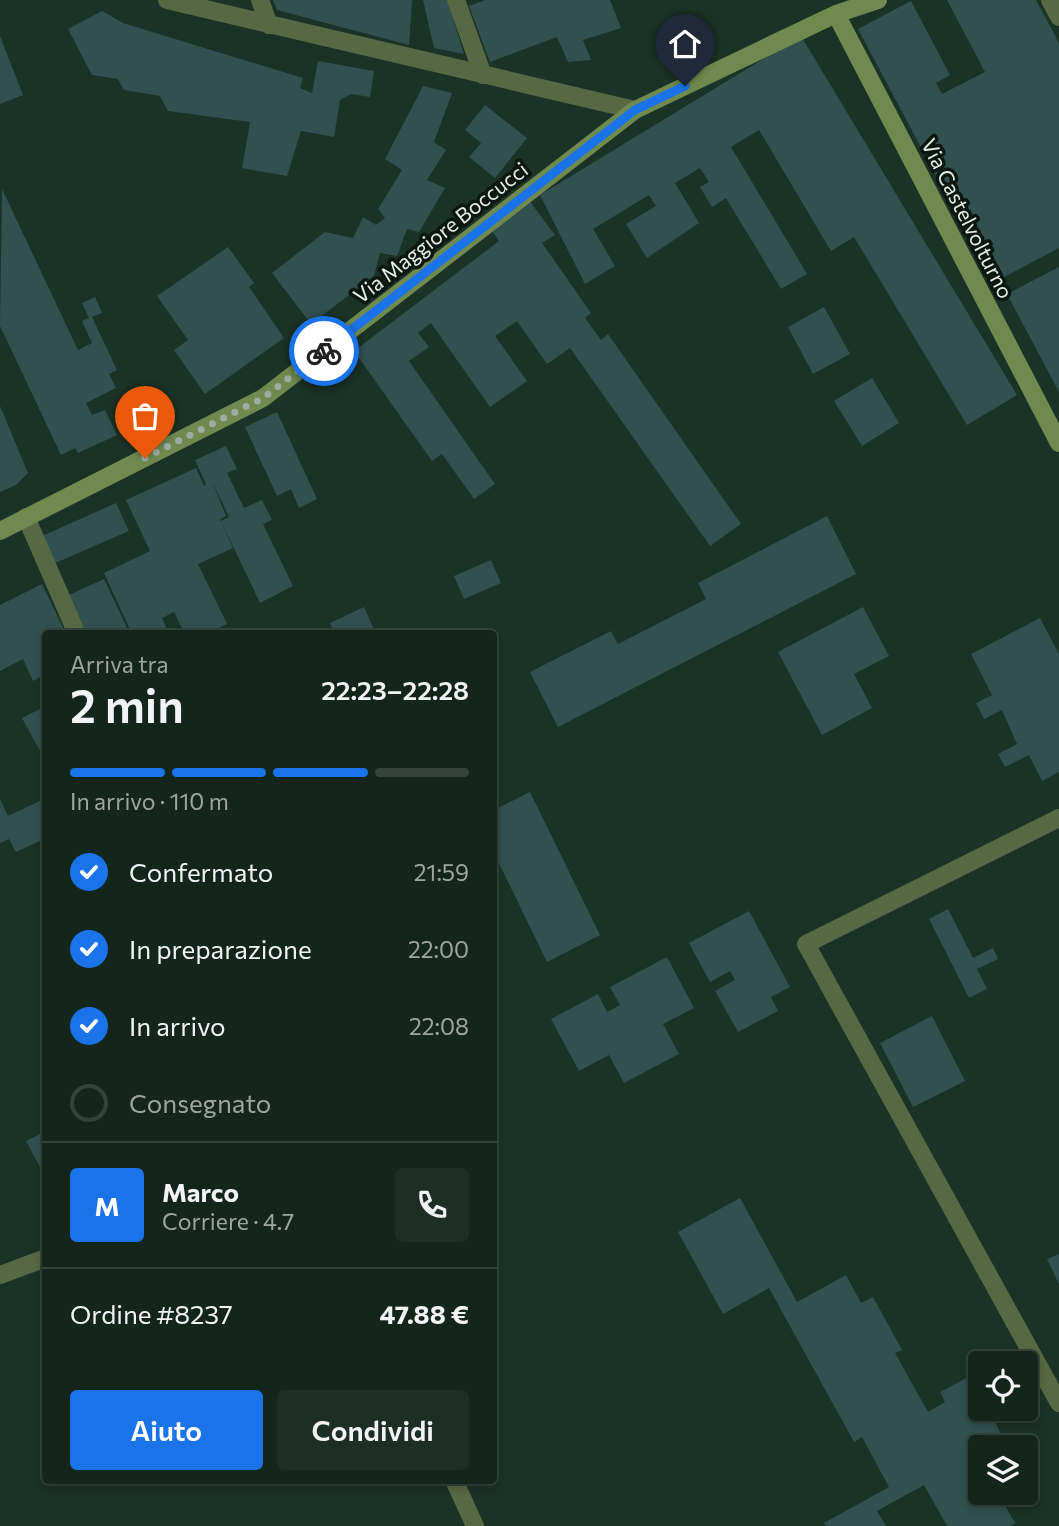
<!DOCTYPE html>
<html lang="it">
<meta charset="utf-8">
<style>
:root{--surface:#14261c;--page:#1d2e25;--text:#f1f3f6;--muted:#9da5a3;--line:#33433b;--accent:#1a73e8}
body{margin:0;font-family:Commissioner,sans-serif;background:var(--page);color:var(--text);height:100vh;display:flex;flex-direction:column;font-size:26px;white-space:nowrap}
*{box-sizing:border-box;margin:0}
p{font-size:23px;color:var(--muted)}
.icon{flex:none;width:38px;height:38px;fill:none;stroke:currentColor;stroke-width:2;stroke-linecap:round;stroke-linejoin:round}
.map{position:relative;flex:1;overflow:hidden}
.side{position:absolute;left:42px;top:630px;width:455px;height:854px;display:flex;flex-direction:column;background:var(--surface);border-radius:7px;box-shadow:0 4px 10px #0003,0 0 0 2px var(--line)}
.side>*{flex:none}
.tools{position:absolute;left:968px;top:1351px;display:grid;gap:14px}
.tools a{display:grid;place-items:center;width:70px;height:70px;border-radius:7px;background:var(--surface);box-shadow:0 4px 10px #0003,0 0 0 2px var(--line);font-size:35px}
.pin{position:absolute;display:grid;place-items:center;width:60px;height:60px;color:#fff;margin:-72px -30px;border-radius:50% 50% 50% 0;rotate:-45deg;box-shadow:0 0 7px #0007}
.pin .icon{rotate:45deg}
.courier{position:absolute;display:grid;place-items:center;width:70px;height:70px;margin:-35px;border:5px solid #1a73e8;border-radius:50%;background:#fff;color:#222;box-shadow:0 2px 9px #0007}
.overview em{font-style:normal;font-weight:600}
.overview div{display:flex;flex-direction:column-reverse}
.overview{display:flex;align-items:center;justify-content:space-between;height:119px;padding:0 28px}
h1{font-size:46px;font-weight:600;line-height:52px}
.bar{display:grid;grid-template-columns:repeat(4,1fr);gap:10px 7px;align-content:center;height:84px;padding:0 28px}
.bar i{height:9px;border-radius:5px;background:var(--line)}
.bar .selected{background:var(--accent)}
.bar p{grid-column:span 4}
.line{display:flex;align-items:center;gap:18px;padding:0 28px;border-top:2px solid var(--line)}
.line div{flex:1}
.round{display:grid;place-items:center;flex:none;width:74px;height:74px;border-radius:7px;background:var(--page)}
ol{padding:0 28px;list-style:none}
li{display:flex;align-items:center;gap:21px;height:77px}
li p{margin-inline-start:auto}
li .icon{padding:7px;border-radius:50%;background:var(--accent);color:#fff;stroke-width:4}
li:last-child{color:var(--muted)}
li i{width:38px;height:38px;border:4px solid var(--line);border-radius:50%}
.primary-button{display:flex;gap:14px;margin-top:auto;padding:14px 28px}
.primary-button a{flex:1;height:80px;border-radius:7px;background:var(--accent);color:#fff;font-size:28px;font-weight:600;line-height:80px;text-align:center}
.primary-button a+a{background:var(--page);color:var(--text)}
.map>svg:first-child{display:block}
.building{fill:#31504f}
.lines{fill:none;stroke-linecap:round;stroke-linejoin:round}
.street{stroke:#576844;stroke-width:18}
.secondary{stroke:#6f894f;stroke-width:18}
.done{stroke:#9cada3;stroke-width:7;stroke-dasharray:0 12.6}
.route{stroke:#1a73e8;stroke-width:9}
.labels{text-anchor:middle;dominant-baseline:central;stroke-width:7;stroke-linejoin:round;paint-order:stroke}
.street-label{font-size:21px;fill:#e1efe6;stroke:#0d1712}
</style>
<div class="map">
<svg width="1059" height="1526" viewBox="0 0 1059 1526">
<rect width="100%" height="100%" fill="#1b3226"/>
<path class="building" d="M273,0h139l-3,45 -132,-35z
M423,0h24l17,54 -30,-6z
M485,0h125l11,28 -38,12 8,20 -23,2 -11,-25 -67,25 -21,-56z
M947,0h89l23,43v205l-66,35 -135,-254 53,-28 39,74 -14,8 6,11 43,-22z
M102,11l21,12 180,55 -3,10 12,5 6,-32 56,10 -4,26 -19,-3 -11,6 -6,37 -33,-6 -14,45 -45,-8 8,-46 -82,-11 -8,-15 -36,-6 -6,-11 -26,-4 -24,-46z
M0,36l23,59 -23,9z
M801,36l216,359 -50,30 -113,-188 -23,14 -72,-121 -28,17 76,127 -26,15 -55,-91 -14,9 -12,-20 9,-5 -9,-14 -25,15 24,40 -52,35 -21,-34 30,-18 -7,-11 -56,34 22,37 -30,18 -45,-89z
M423,86l29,7 -18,49 12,8 -19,30 18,8 -26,44 -12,-3 -10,27 -17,-3 -6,23 -63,48 -39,-51 53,-41 28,6 10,-21 13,8 9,-7 -7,-9 24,-39 -17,-11z
M485,105l42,33 -32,40 -26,-21 12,-14 -16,-13z
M2,189l76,161 14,-7 -10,-22 7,-3 -7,-15 13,-6 7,16 -10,4 25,53 -8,4 7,14 -30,15 6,12 13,-5 12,25 -39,18 -3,-5 -14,7 -61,-129z
M528,199l27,36 -13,8 49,70 -6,5 16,22 7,-6 133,190 -31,22 -140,-198 -23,16 -30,-43 -22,15 32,45 -37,26 -59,-84 -13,10 11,14 -20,14 86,123 -21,15 -32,-45 -10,7 -78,-110 145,-110 -10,-14z
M228,247l26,36 -5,4 35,51 -79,56 -31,-44 14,-10 -31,-44z
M1059,267v125l-52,-98z
M824,307l26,47 -37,20 -25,-47z
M872,378l27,45 -37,23 -28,-45z
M0,406l28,67 -12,12 -16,7z
M277,412l40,87 -18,9 -8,-19 -14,7 -32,-69z
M226,446l11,23 -10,4 17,35 18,-8 10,20 -9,4 30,62 -33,17 -39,-82 8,-4 -17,-36 14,35 -6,3 13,29 -35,16 29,60 -21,10h-21l-11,-22 -12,6 7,16h-37l-28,-61 46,-22 -24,-51 70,-32 8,18 2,-2 -11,-24z
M116,503l13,28 -76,33 -13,-27z
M827,516l29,58 -298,153 -28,-55 81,-41 7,13 88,-45 -8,-16z
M491,560l10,23 -37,16 -10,-23z
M104,579l26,55h-43l-18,-39z
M42,584l24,50h-20v40l-13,7 -10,-22 -23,12v-66z
M364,607l12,27h-42l-4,-11z
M863,607l26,49 -35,18 18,34 -50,27 -44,-83z
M1040,618l19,36v118l-17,9 -13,-26 -24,12 -7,-13 19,-10 -15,-34 -18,9 -8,-16 16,-8 -21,-41z
M46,706v39l-7,4 -17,-31z
M530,792l70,143 -53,27 -53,-109v-43z
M46,798v40l-30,14 -7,-13 -9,4v-44l8,17z
M948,909l25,49 20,-10 5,11 -21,10 10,20 -18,9 -40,-79z
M749,911l41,76 -19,10 7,14 -40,21 -23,-41 20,-11 -5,-9 -20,11 -21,-39z
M667,957l27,51 -31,16 16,30 -55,29 -15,-28 -30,16 -28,-52 47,-25 9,18 13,-7 -10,-18z
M932,1016l33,65 -52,26 -33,-64z
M46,1131v47l-20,-37z
M740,1198l57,104 49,-27 15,28 12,-6 29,53 -7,3 33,59 17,-10 -5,-10 30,-16 10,19v14h8l17,32 -11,6h-14v46h18l17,30 -5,3h-63l-23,-41 -47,26 9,15h-60l-2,-3 65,-36 -27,-50 -8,5 -85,-154 -46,26 -45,-82z
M1059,1254v30l-12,-25z"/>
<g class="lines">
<path class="street" d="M167,0l468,110
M260,0l9,25
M456,0l27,75
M1050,0l9,17
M26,517l51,117
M1059,818l-253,126 253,459
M0,1275l46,-17
M454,1480l21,46"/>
<path class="secondary" d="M836,14l223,429
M0,531l263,-133 372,-288 201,-96 42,-14"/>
</g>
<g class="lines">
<path class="done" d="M145,458l118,-60 61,-47"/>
<path class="route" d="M324,351l311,-241 50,-24"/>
</g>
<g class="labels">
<g class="street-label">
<text transform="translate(968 218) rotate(63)">Via Castelvolturno</text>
<text transform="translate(440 232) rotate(-38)">Via Maggiore Boccucci</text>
</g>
</g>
</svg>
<div class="tools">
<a><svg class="icon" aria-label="locate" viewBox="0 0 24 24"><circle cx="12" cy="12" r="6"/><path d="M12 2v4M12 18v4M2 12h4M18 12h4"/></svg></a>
<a><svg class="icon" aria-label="layers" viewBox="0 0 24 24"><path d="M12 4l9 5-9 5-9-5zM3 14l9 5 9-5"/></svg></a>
</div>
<div class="pin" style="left:145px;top:458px;background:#ea580c"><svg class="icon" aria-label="bag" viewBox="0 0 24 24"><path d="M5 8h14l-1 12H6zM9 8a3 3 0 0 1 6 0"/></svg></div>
<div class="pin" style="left:685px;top:86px;background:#1f2937"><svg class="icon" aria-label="home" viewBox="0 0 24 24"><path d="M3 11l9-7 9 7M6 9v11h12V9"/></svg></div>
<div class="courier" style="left:324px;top:351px"><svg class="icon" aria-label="bike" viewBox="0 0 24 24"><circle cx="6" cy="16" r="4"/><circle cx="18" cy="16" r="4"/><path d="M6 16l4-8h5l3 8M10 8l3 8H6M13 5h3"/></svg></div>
<section class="side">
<div class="overview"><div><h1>2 min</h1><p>Arriva tra</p></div><em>22:23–22:28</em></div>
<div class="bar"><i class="selected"></i><i class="selected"></i><i class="selected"></i><i></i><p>In arrivo · 110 m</p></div>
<ol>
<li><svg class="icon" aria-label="check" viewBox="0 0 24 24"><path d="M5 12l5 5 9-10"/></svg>Confermato<p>21:59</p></li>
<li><svg class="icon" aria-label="check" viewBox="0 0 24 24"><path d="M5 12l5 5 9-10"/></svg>In preparazione<p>22:00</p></li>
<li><svg class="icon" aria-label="check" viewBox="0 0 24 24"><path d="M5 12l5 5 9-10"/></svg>In arrivo<p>22:08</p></li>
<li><i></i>Consegnato</li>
</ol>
<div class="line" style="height:126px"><b class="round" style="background:var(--accent);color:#fff">M</b><div><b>Marco</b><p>Corriere · 4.7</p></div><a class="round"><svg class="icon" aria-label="phone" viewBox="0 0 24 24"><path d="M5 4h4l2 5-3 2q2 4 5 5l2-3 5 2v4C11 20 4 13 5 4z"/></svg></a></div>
<div class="line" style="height:91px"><div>Ordine #8237</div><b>47.88 €</b></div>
<div class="primary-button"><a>Aiuto</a><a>Condividi</a></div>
</section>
</div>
